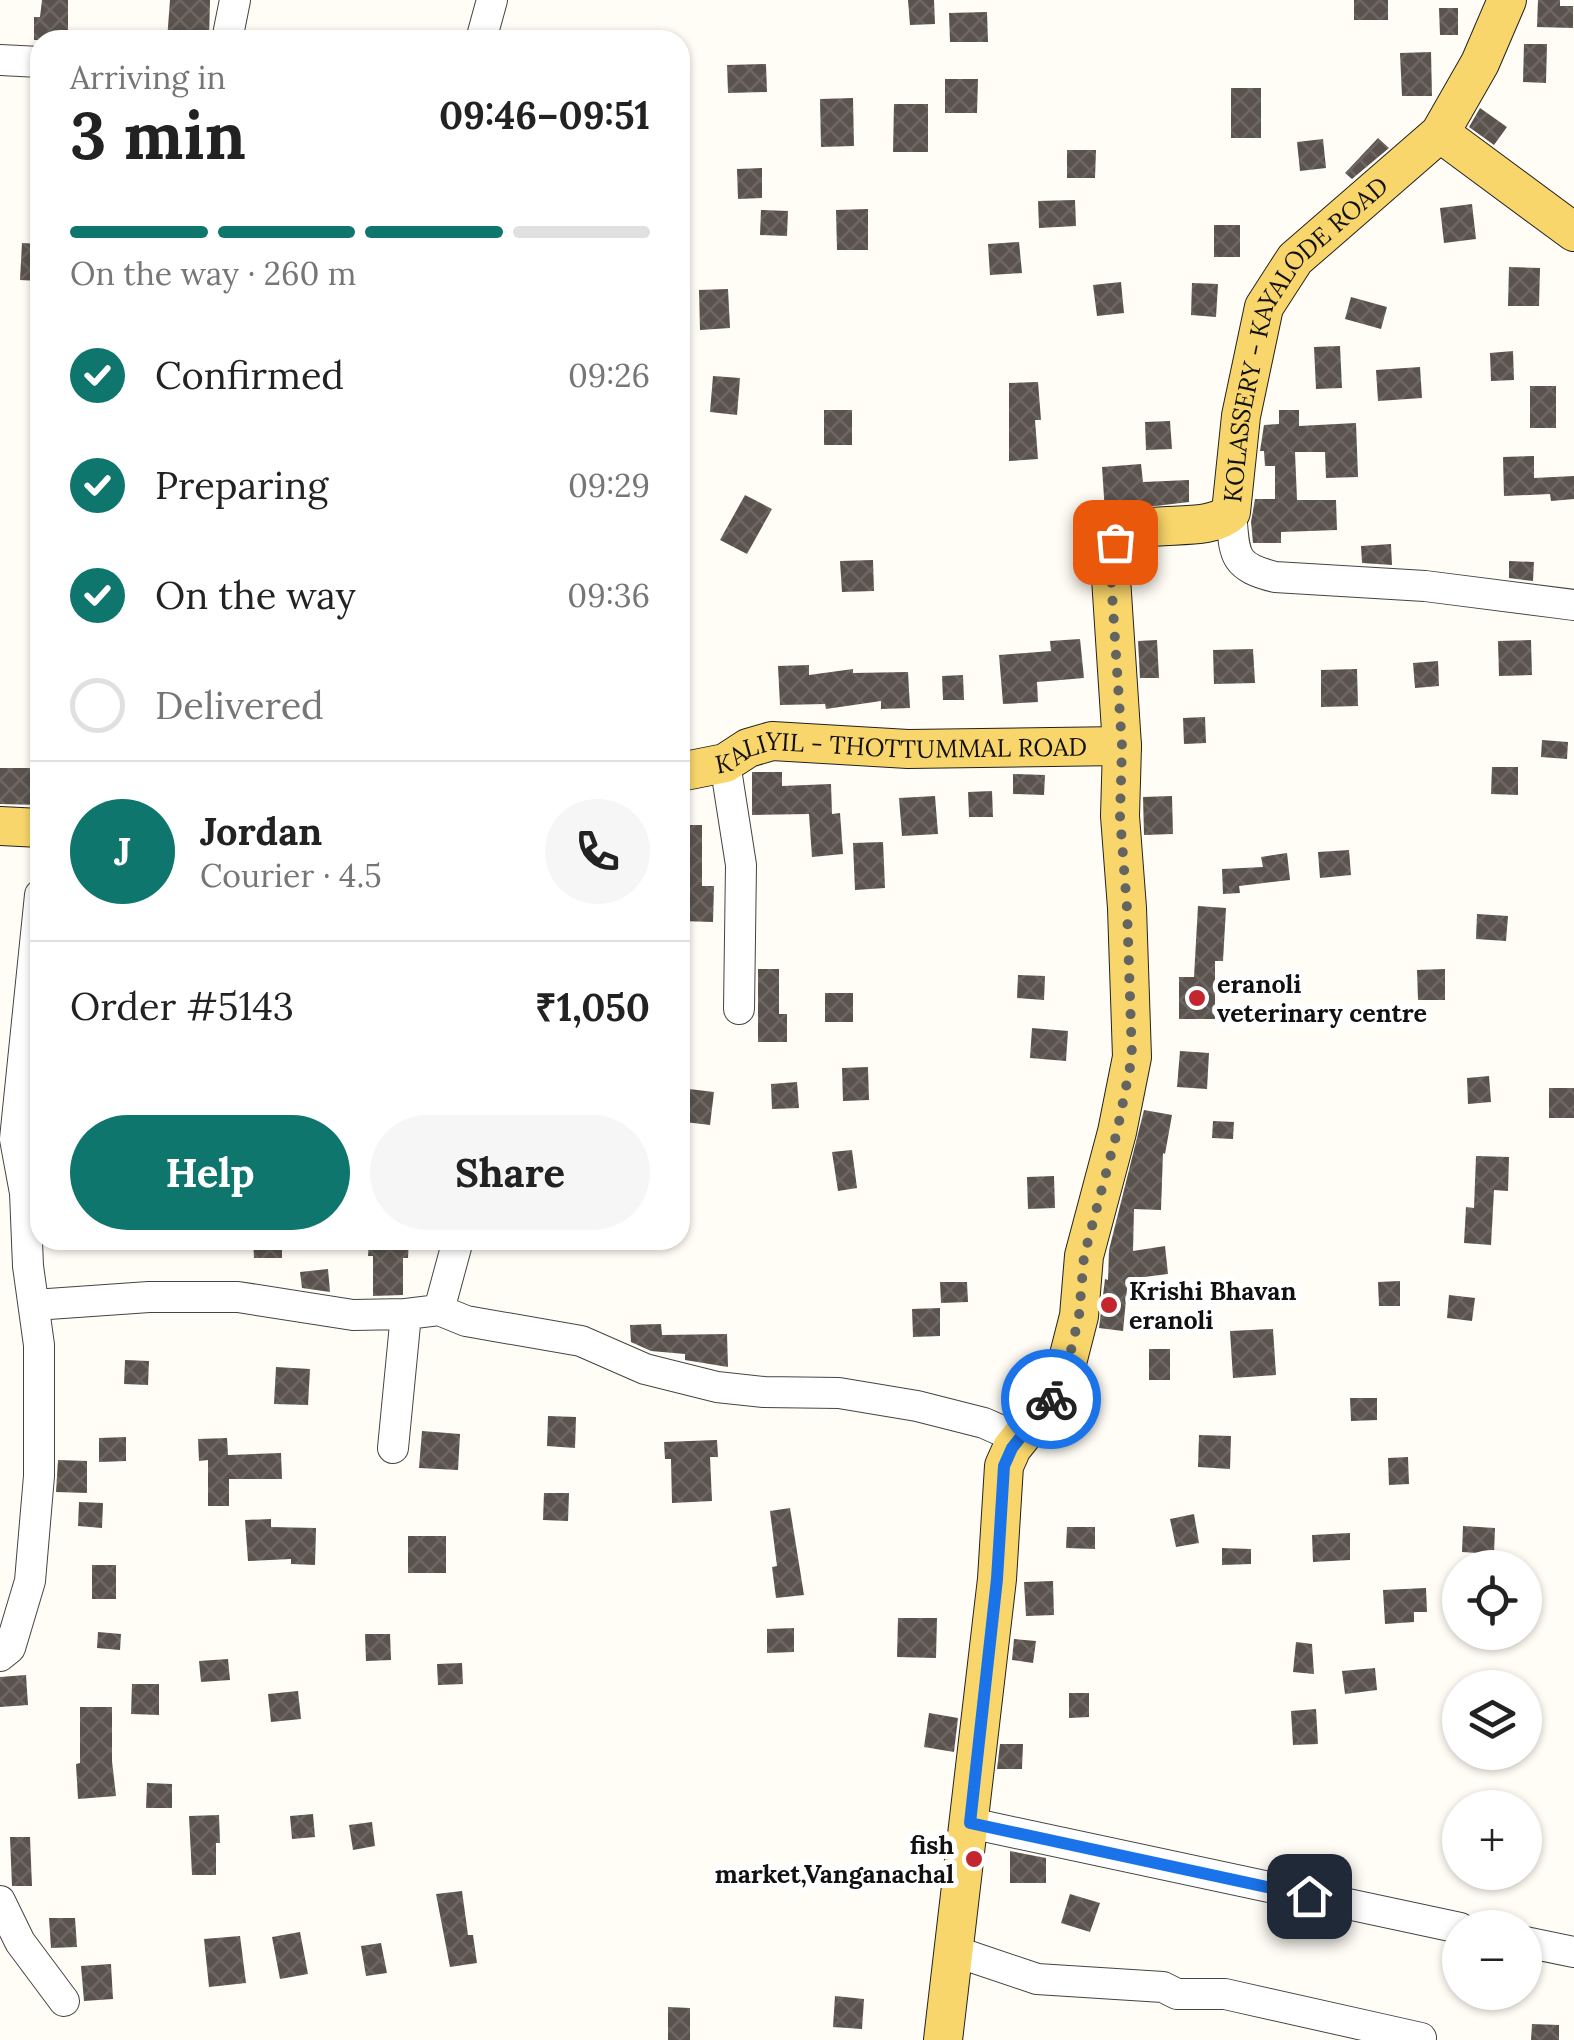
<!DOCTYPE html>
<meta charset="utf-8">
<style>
:root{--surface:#fff;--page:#f6f6f6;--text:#222;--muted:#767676;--line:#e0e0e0;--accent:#0f766e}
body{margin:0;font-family:Lora,serif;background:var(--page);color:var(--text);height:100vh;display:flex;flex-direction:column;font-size:38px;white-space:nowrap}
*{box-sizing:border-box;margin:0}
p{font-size:32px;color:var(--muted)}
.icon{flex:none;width:55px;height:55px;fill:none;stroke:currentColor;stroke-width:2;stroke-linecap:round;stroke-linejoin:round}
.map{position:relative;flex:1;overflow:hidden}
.drawer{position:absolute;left:30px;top:30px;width:660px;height:1220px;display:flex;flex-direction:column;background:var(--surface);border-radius:30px;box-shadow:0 2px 8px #0004}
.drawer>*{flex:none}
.fabs{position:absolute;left:1442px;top:1550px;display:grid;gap:20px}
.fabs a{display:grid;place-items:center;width:100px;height:100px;border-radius:50%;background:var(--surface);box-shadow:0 2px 8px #0004;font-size:50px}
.pin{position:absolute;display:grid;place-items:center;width:85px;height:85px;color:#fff;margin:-42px;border-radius:20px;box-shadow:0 5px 15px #0006}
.courier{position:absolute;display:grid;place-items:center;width:100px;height:100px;margin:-50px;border:8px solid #1a73e8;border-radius:50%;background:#fff;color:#222;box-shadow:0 2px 12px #0007}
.head em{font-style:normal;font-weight:800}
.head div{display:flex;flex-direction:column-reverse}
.head{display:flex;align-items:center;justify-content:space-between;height:170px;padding:0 40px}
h1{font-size:65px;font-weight:800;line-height:75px}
.bar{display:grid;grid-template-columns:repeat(4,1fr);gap:15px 10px;align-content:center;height:120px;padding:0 40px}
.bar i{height:12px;border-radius:8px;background:var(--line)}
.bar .selected{background:var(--accent)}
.bar p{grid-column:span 4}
.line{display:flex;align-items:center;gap:25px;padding:0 40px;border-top:2px solid var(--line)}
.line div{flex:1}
.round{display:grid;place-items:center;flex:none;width:105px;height:105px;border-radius:52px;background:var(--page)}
ol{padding:0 40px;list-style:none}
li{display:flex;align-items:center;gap:30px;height:110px}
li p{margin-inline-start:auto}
li .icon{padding:10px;border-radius:50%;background:var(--accent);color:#fff;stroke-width:4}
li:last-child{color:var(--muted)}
li i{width:55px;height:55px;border:5px solid var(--line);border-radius:50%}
.primary-button{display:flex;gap:20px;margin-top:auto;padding:20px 40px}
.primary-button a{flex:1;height:115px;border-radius:60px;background:var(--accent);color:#fff;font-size:40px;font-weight:800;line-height:115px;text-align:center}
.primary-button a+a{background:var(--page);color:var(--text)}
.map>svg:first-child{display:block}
.building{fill:url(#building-cross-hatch)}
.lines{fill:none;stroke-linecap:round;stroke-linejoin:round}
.minor-casing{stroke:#444;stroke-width:32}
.major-casing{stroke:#222;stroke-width:40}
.minor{stroke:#fff;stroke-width:30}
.major{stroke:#f9d66b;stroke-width:38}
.done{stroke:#646461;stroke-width:10;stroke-dasharray:0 18}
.route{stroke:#1a73e8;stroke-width:12}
.poi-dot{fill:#c4262e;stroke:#fff;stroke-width:4}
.labels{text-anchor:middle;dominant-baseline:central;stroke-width:10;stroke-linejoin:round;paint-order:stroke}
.street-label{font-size:25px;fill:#111;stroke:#fff}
.poi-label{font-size:25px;font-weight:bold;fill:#111;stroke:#fff;text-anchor:start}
</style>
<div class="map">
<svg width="1574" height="2040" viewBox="0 0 1574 2040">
<defs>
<pattern id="building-cross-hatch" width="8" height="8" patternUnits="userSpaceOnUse" patternTransform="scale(2.5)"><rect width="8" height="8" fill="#5a524d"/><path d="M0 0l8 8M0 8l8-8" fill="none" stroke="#6d6662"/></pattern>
</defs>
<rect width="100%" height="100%" fill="#fffdf5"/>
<path class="building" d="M42,0h26v40h-34v-23h6z
M170,0h40l-1,40h-42z
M908,0h26l1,24 -25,1z
M1354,0h34v20h-34z
M1538,0h22v6h13v22l-36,-1z
M1439,8h19v27h-18z
M987,12l1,30h-38l-1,-29z
M1524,44h23l-1,39 -23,-1z
M1431,52l1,44h-30l-2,-43z
M766,64l1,28 -39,1 -1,-28z
M945,79h33l-1,34h-32z
M1231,88h30v50h-30z
M853,98l1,48 -33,1 -1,-48z
M894,104h34v48h-35z
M1480,108l27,19 -13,18 -25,-18z
M1378,138l11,10 -37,31 -7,-6z
M1323,139l3,29 -26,3 -3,-29z
M1067,150h29l-1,28h-28z
M762,168v30l-24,1 -1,-30z
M1075,200l1,26 -37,2 -1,-27z
M1472,204l4,35 -32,4 -4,-35z
M868,209v41h-31l-1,-40z
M761,210l27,1 -1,25 -27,-1z
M1214,225h26v32h-26z
M1019,242l3,31 -32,2 -2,-31z
M22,243l18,1v37l-20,-1z
M1509,267l31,1 -1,38h-31z
M1121,282l3,31 -27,3 -4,-31z
M1192,283l26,1 -2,33 -25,-2z
M728,289l2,39 -30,2 -1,-40z
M1351,297l36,10 -6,22 -36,-10z
M1340,346l2,42 -26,1 -2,-42z
M1513,351l1,29 -23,1 -1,-28z
M1420,367l2,31 -44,3 -2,-31z
M713,376l27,2 -3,37 -27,-3z
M1038,382l3,38h-6l3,39 -29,2v-78z
M1530,386h26v42h-26z
M824,410h28v35h-28z
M1279,410h20v16l57,-3 2,54 -32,1 -1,-26h-30l2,48h39l1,30 -56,2v11h-28l-2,-21 4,-23h20v-33h-10l-1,-15h-4l4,-26 15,-1z
M1170,421l2,28 -26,1 -1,-28z
M1534,456v22l40,-2v23l-23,2 -1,-7 -46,2 -1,-39z
M1141,464l2,18 46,-2v22l-84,10 -3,-45z
M745,495l27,14 -25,45 -27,-14z
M1391,544l1,21 -30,-2 -1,-17z
M873,560l1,31 -32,1 -2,-31z
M1509,561l25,1 -1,19 -24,-3z
M1080,639l4,39 -47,4 1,20 -35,2 -4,-49 52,-4 -1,-10z
M1157,640l2,38h-19l-2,-37z
M1531,640l1,35 -33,1 -1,-35z
M1253,649l2,34 -41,1 -1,-34z
M1438,661l1,25 -24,2 -2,-25z
M809,665v10l44,-6v4l55,-1 2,36 -29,1v-8l-55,8 -1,-5 -45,1 -2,-39z
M1357,669l1,37 -37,1v-37z
M963,675l1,25h-21l-1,-24z
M1205,717l1,26 -22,1 -1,-26z
M1542,740l26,2 -1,17 -26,-2z
M1492,767h26v28l-27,-1z
M0,768h40v37l-40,-1z
M752,772h30v14l49,-2 1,30 8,-1 3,41 -31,3 -3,-43 -57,1z
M1013,774l32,1 -1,20 -31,-1z
M992,791l1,26h-24l-1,-25z
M935,796l3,38 -36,2 -3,-38z
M1172,796l1,38 -29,1 -1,-38z
M680,825h22v61h12l-1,36 -33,-1z
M883,842l2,46 -30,2 -2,-47z
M1349,850l2,25 -31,3 -2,-26z
M1287,853l3,27 -51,6 1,7 -17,1 -1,-25 41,-2 -2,-10z
M1198,906l28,2 -3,53h-8v58h-36v-42h15z
M1477,914l31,2 -2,25 -30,-2z
M758,969h21v45h8v28h-29z
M1445,969v31h-27l-1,-30z
M1018,975l27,1 -1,24 -27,-2z
M825,993h28v29h-28z
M1032,1028l36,3 -2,30 -36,-3z
M1180,1051l29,2 -2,36 -30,-2z
M868,1067l1,33 -26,1 -1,-33z
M1489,1076l2,26 -23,2 -1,-26z
M797,1082l2,26 -27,1 -1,-25z
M1549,1088h25v30h-25z
M689,1089l25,3 -4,33 -25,-3z
M1144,1110l28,5 -7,39 -2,-1 -2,57 -27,-1 -1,42 32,-5 3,28 -40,5 -5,52 -24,-3 6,-49 3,1 1,-30z
M1213,1121l21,1 -1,17 -21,-1z
M852,1150l5,38 -19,3 -6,-39z
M1476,1156l33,1 -1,34 -14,-1 -3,55 -27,-2 2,-36 8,1z
M1054,1176l1,32 -27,1 -1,-32z
M253,1240h29v18h-28z
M369,1240h40l-1,18h-5v37l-30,1v-40h-5z
M328,1269l2,23 -28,-4 -2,-16z
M1400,1281v25h-21l-1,-24z
M940,1282h27l1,20 -27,1z
M1449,1295l26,3 -3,23 -25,-3z
M940,1308v28l-27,1 -1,-28z
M661,1324l1,11 65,-1 1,33 -43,-7v-6l-34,-3 -20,-9 -1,-17z
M1273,1329l3,46 -43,3 -3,-47z
M1149,1349h21v31h-21z
M125,1360l24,1 -1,24 -24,-1z
M276,1367l34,2 -2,36 -34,-1z
M1350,1398h27v22l-26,1z
M548,1416l28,1 -1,31 -28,-2z
M422,1431l38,3 -2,36 -39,-2z
M1199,1435l32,1 -1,33 -32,-2z
M126,1437v24l-27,1v-24z
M227,1438l1,17 53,-2 1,26h-53v27h-21v-46l-9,1 -1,-22z
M717,1440l1,17h-8l2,44 -40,2 -1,-44h-6l-1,-17z
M1408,1457l1,27 -20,1 -1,-27z
M58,1460l29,1v32l-31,-1z
M544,1493h25l-1,28 -25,-1z
M79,1502l24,1 -1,25 -24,-2z
M790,1508l14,87 -28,3 -4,-31 5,-1 -7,-55z
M1194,1514l5,29 -23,4 -6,-28z
M271,1519v8l45,1 -1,37 -24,-1v-5l-43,2 -3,-41z
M1463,1526l32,2 -1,26 -32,-2z
M1067,1527h28v22l-29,-1z
M1350,1533v27l-37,2 -1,-27z
M408,1536h38v37h-38z
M1222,1548l29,1v15l-29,1z
M92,1565h24v34h-24z
M1053,1581l1,34 -28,1 -2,-34z
M1426,1588l1,24h-13v10l-29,2 -2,-34z
M898,1618h39l-1,40 -39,-1z
M794,1628v24l-27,1v-24z
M98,1632l23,2 -1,16 -23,-2z
M365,1634h25l1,26 -25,1z
M1014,1639l22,2 -3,22 -21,-3z
M1296,1642l16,2 2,30 -21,-2z
M228,1659l2,21 -29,2 -2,-21z
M462,1663l1,21 -25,1 -1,-21z
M1375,1668l2,22 -32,4 -3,-23z
M26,1675l2,30 -28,2v-30z
M132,1684h27v31l-28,-1z
M298,1691l3,28 -30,3 -3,-28z
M1069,1693h20v24l-20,1z
M80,1707h32v54l4,35 -38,3 -2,-35 4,-1z
M1316,1709l2,35 -25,1 -2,-34z
M929,1713l29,5 -4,34 -30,-5z
M1000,1744h23l-1,25h-25z
M147,1783l25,1v24h-26z
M313,1814l2,23 -23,2 -2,-23z
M219,1815l1,28h-4v32h-24l-3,-59z
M372,1822l3,24 -22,4 -4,-25z
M10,1837h20l2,49h-20z
M1010,1851l36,7v25h-36z
M462,1891l6,44h5l4,28 -27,4 -14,-73z
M1070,1894l30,9 -10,29 -29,-9z
M49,1918h26l2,29 -26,1z
M300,1932l8,42 -28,5 -8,-42z
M240,1936l6,47 -37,4 -5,-48z
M381,1943l6,30 -21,3 -5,-30z
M111,1964l2,35 -29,2 -3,-35z
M835,1996l29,3 -2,30 -29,-2z
M668,2007l22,1v32h-22z
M1532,2024l27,1v15h-28z"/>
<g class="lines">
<g class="minor-casing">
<path id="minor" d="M227,40l8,-40
M481,40l11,-40
M0,60l40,2
M1231,512c4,42 0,54 44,65l150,9 149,19
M725,763l16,102 -2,144
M34,1305l115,-8h89l115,18 53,-1
M439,1310l27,11 115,20 64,28 72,18 47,5 75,1 78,13 67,17 36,16
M393,1448l13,-134 33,-4 19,-70
M0,1656l10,-8 20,-67 9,-105v-131l-11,-79 -3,-73 -10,-54 25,-244
M970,1823l490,105
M0,1901l20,41 44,59
M1525,1942l49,10
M954,1951l83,28 126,8 14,7h48l196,44"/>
</g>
<g class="major-casing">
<g id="major">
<path d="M1440,133l134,99"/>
<path id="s1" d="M680,772l45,-9 23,-15 24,-7 136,8 214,-3"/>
<path d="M0,826l40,2"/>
<path id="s2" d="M943,2040l54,-461 7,-113 8,-18 40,-50 15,-35 12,-47 5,-60 33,-124 15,-75 -5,-149 -7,-92 2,-70 -12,-183c1,-7 2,-17 7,-22 22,-27 88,-4 114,-29l10,-96 23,-109 31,-48 145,-126 40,-70 27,-63"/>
</g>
</g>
<use href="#minor" class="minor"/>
<use href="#major" class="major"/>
</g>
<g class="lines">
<path class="done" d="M1051,1399l17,-36 11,-47 5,-60 33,-124 15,-75 -5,-149 -7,-92 2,-70 -12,-183 5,-21"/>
<path class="route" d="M1051,1399l-39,49 -8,18 -7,113 -27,244 339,73"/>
</g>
<g class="poi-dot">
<circle cx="1197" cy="998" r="10"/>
<circle cx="1109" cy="1305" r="10"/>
<circle cx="974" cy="1859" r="10"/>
</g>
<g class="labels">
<g class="street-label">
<text stroke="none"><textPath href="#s2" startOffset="1848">KOLASSERY - KAYALODE ROAD</textPath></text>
<text stroke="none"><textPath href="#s1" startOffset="225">KALIYIL - THOTTUMMAL ROAD</textPath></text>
</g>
<g class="poi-label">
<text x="1217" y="984">eranoli<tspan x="1217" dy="29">veterinary centre</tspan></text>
<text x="1129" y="1291">Krishi Bhavan<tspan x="1129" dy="29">eranoli</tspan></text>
<text x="954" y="1845" text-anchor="end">fish<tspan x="954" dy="29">market,Vanganachal</tspan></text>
</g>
</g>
</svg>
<div class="fabs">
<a><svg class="icon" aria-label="locate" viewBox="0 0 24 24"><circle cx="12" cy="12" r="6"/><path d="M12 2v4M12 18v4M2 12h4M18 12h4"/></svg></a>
<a><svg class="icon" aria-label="layers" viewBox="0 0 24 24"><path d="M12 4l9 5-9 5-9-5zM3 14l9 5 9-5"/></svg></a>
<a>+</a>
<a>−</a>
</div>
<div class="pin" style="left:1115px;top:542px;background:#ea580c"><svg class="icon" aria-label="bag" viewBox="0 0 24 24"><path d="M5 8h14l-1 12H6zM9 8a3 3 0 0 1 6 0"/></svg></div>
<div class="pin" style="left:1309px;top:1896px;background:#1f2937"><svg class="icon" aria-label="home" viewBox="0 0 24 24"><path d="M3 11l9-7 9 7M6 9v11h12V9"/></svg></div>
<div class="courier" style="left:1051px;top:1399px"><svg class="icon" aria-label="bike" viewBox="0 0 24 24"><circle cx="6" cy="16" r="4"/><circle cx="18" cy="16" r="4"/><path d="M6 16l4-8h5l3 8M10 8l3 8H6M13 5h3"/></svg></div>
<section class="drawer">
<div class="head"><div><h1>3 min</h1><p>Arriving in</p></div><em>09:46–09:51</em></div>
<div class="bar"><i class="selected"></i><i class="selected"></i><i class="selected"></i><i></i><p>On the way · 260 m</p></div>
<ol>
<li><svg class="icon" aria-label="check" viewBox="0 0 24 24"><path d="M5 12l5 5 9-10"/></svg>Confirmed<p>09:26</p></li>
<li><svg class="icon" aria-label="check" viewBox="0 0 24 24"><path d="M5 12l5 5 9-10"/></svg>Preparing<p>09:29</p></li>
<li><svg class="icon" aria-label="check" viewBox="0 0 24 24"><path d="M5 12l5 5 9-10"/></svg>On the way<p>09:36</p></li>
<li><i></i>Delivered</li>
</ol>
<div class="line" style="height:180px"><b class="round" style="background:var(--accent);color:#fff">J</b><div><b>Jordan</b><p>Courier · 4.5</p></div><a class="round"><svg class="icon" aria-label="phone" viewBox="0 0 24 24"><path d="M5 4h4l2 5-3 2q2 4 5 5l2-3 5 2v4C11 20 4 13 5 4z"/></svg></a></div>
<div class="line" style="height:130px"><div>Order #5143</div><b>₹1,050</b></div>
<div class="primary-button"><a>Help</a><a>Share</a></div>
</section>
</div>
